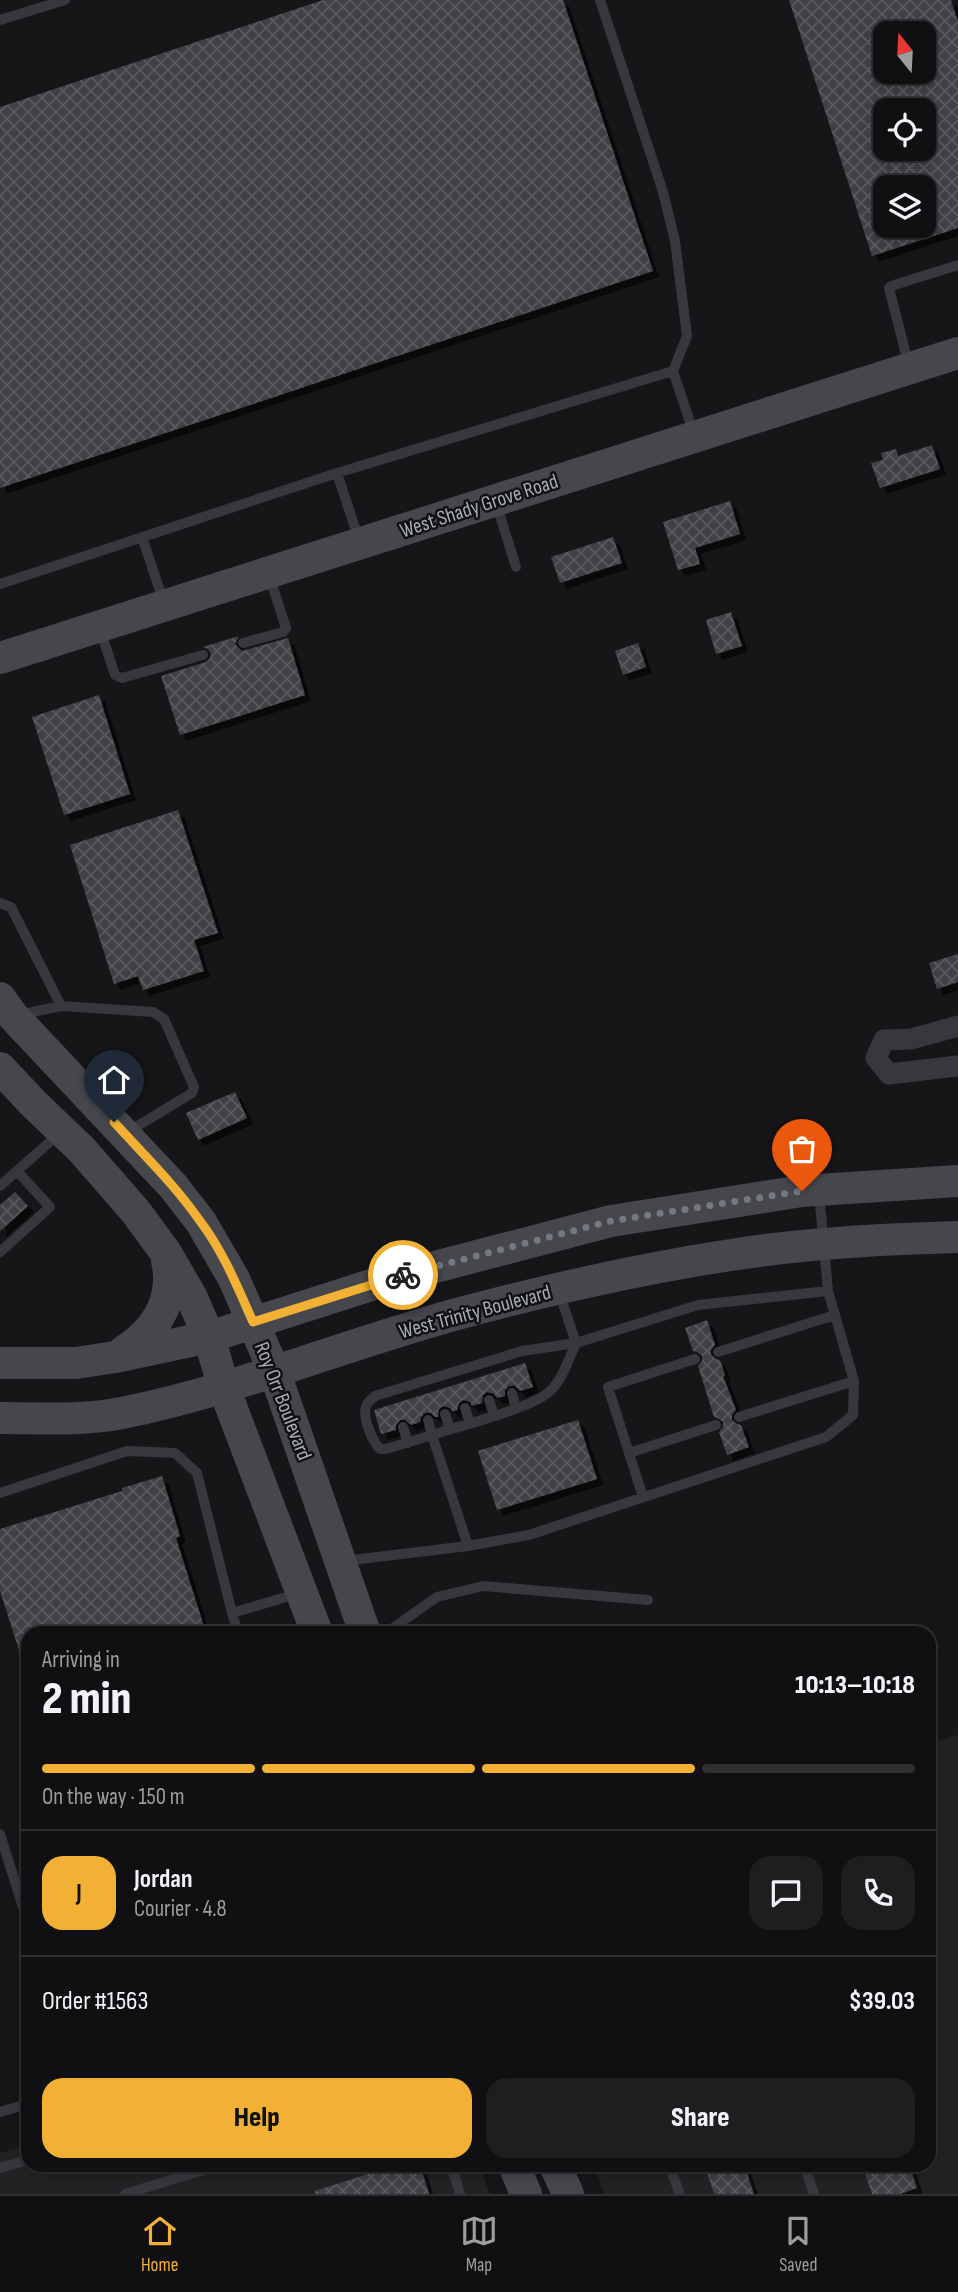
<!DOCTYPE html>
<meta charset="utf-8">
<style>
:root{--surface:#101012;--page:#1e1e20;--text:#f1f3f6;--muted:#9c9d9f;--line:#303032;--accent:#f2b134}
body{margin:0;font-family:"Sofia Sans Condensed",sans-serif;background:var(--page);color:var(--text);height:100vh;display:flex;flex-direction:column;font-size:26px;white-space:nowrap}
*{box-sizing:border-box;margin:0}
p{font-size:23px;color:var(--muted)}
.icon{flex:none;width:38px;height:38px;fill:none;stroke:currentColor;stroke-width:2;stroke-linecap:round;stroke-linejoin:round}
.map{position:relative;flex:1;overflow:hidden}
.drawer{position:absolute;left:21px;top:1626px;width:915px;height:546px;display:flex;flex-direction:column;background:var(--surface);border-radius:21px;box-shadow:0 4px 10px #0003,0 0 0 2px var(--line)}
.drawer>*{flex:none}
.needle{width:46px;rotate:342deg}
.buttons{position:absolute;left:873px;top:21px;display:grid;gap:14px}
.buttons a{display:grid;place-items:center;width:63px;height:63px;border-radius:14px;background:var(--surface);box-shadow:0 4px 10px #0003,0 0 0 2px var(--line);font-size:35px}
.pin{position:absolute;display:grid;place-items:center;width:60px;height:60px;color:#fff;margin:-72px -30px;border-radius:50% 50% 50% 0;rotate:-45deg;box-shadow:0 0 7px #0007}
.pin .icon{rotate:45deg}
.courier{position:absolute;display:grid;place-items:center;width:70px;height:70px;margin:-35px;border:5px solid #f2b134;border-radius:50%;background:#fff;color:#222;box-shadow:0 2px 9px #0007}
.summary em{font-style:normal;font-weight:800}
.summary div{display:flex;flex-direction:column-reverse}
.summary{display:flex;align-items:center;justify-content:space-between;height:119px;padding:0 21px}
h1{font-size:46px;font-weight:800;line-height:52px}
.bar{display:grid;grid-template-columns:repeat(4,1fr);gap:10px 7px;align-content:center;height:84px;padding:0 21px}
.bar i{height:9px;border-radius:5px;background:var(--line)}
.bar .selected{background:var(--accent)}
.bar p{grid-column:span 4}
.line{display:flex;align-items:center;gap:18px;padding:0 21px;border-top:2px solid var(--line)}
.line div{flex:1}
.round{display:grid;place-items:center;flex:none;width:74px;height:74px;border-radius:21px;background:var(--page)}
.cta{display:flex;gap:14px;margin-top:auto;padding:14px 21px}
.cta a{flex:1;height:80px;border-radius:21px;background:var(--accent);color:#111;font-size:28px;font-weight:800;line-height:80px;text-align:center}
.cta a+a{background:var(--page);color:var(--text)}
.dock{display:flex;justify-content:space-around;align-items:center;height:98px;border-top:2px solid var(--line);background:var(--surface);font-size:19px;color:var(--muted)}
.dock a{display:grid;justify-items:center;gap:4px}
.dock .selected{color:var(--accent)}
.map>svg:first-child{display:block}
.built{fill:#222225}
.building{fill:url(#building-cross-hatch);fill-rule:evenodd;filter:url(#shadow)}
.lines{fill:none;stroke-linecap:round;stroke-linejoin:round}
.lane{stroke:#37383d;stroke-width:10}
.street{stroke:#37383d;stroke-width:21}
.secondary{stroke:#45474d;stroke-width:32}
.done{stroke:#757880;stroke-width:7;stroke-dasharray:0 12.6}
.route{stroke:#f2b134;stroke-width:9}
.labels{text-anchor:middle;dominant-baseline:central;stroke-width:5;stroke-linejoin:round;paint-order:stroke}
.street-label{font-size:21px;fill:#a8adb8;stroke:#111113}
</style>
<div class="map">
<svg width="958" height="2194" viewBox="0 0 958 2194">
<defs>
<pattern id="building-cross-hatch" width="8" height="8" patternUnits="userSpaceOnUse" patternTransform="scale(1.75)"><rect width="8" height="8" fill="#404145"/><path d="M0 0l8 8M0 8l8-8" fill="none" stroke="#595a5e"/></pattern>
<filter id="shadow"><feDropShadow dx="6" dy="6" stdDeviation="0" flood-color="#0009"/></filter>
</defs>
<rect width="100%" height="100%" fill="#161618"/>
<path class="built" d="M958,1735v459h-354l-10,-29h335v-421z
M28,2145v20h451l11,29h-490v-41z"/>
<path class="building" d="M323,0h240l90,271 -653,217v-381z
M789,0h162l7,22v206l-86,28zM886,33h38v39h-38zM886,110h38v39h-38zM886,187h38v39h-38z
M932,445l8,24 -60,19 -9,-25 12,-3 -2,-7 15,-4 2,7z
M730,501l10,33 -45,14 5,16 -22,6 -15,-48z
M613,537l9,26 -62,20 -9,-26z
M731,612l11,34 -26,8 -10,-34z
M239,636l-4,8 7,7 46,-13 17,57 -125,40 -19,-59 45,-14 4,-4 1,-4 -3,-5 -5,-2z
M638,643l8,24 -23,8 -8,-24z
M99,695l31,99 -66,21 -32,-98z
M178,810l40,123 -24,7 10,31 -61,19 -5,-14 -24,8 -44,-139z
M958,954v28l-21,7 -8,-26z
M235,1092l12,26 -49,22 -12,-27z
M15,1192l13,14 -28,25v-26z
M707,1320l8,25 -4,5v5l5,4 4,1 5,15 -2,1 13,34 -4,5v5l5,4 4,1 8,22 -22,8 -8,-23 4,-5v-5l-5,-4 -4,-1 -16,-51 4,-5v-5l-5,-4 -4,-1 -8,-23z
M525,1363l8,24 -13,4 -5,-5h-6l-4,4v6l-8,2 -3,-4 -7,-2 -4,3 -1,8 -10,3 -2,-4 -7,-2 -4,3 -2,7 -4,2 -3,-4 -7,-2 -4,3 -1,8h-3l-4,-4h-6l-4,4 -1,5 -9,3 -6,-5h-5l-4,5v5l-15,4 -7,-24z
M578,1420l19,59 -100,31 -19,-59z
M162,1476l18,60 -4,2 30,95h-178v36h-3l-25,-78v-62l122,-38v-3z
M396,2165h24l9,29h-114v-3z
M718,2165h26l10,29h-40l-8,-25z
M862,2165h47l8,23 -17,6h-28z"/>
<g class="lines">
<path class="lane" d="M600,0l63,192 12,49 12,95 -14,35 21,63
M0,20l65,-20
M909,366l-20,-78 2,-2 67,-21
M337,473l22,67
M496,503l20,64
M142,537l22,66
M0,584l337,-111 336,-102
M100,629l15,46 7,3 81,-23
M243,643l40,-11 3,-4 -17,-53
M0,903l11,4 50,99
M19,1015l42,-9 92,6 11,7 30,68 -2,6 -66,40
M0,1186l61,-54
M0,1252l50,-45 -33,-36
M559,1292l17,51 122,-38 130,-14 -9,-98
M718,1352l117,-37
M512,1393l4,15
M489,1400l5,15
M465,1408l5,15
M445,1414l5,15
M739,1417l115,-36
M428,1420l4,15 -46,14h-6c-8,-8 -19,-34 -13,-45 1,-2 6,-6 8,-8l147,-45 54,-8
M403,1427l5,16
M629,1453l87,-28
M0,1493l127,-42 48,2 22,20 35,140 68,-20
M643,1497l-35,-110 87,-28
M468,1546l61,-11 297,-98 27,-22 1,-34 -26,-90
M344,1561l124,-15 -36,-111c27,-9 101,-27 118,-44 13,-12 19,-33 26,-48
M232,1613l6,20
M386,1633l51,-36 46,-11 165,14
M0,1834l28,89
M0,2112l28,-8
M451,2165l9,29
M669,2165l11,29
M804,2165l10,29
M0,2168l28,-8
M125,2194l94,-29"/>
<path class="street" d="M958,1026l-47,13 -27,1 -8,18 13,16 69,-8"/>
<path class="secondary" d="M0,658l958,-305
M0,998l13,18 160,170 28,36 33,57 41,94 90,260
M0,1068l34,36 48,46 54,62 30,41 25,43 18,41 15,51 93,245
M123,1352c25,-16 45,-39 46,-71 1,-8 -2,-18 -3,-27
M0,1363h76l39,-6 94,-20 184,-59 218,-57 191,-30 156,-10
M0,1418c40,0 82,3 122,-5 114,-23 222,-68 335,-99 90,-24 181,-45 274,-59 74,-12 152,-16 227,-18
M514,2165l12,29
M555,2165l13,29"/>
</g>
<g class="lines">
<path class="done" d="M403,1275l208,-54 191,-30"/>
<path class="route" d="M114,1122c29,32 61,63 86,99 23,30 38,67 53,101l150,-47"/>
</g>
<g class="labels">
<g class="street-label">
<text transform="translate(479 506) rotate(-18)">West Shady Grove Road</text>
<text transform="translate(475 1312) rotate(-15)">West Trinity Boulevard</text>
<text transform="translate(283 1401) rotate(69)">Roy Orr Boulevard</text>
</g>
</g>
</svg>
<div class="buttons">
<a><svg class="needle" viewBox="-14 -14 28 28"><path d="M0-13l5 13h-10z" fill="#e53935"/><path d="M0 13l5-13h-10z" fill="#9c9d9f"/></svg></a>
<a><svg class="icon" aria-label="locate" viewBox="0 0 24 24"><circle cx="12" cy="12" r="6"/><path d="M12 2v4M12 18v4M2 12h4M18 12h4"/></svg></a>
<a><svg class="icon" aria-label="layers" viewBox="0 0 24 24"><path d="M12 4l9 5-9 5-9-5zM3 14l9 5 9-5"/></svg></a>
</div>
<div class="pin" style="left:802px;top:1191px;background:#ea580c"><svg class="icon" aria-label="bag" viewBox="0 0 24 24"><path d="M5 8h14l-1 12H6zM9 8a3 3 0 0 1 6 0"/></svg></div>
<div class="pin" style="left:114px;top:1122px;background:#1f2937"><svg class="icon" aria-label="home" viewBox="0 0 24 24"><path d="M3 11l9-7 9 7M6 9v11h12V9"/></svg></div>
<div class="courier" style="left:403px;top:1275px"><svg class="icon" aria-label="bike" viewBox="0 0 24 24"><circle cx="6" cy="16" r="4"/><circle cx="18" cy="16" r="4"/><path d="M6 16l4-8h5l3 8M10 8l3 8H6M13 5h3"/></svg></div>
<section class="drawer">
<div class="summary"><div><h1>2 min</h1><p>Arriving in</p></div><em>10:13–10:18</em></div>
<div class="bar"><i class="selected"></i><i class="selected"></i><i class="selected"></i><i></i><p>On the way · 150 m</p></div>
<div class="line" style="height:126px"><b class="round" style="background:var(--accent);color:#111">J</b><div><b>Jordan</b><p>Courier · 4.8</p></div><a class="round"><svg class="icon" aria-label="chat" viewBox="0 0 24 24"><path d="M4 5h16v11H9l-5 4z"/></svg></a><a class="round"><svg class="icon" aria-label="phone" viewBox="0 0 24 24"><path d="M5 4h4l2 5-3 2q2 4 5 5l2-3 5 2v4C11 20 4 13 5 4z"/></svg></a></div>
<div class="line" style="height:91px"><div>Order #1563</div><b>$39.03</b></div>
<div class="cta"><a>Help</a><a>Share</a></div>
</section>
</div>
<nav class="dock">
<a class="selected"><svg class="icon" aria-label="home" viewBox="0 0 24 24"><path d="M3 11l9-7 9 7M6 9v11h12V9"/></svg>Home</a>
<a><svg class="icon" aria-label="map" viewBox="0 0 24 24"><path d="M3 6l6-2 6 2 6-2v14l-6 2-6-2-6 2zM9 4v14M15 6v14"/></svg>Map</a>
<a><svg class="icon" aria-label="saved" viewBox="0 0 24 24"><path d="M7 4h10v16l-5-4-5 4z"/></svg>Saved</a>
</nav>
